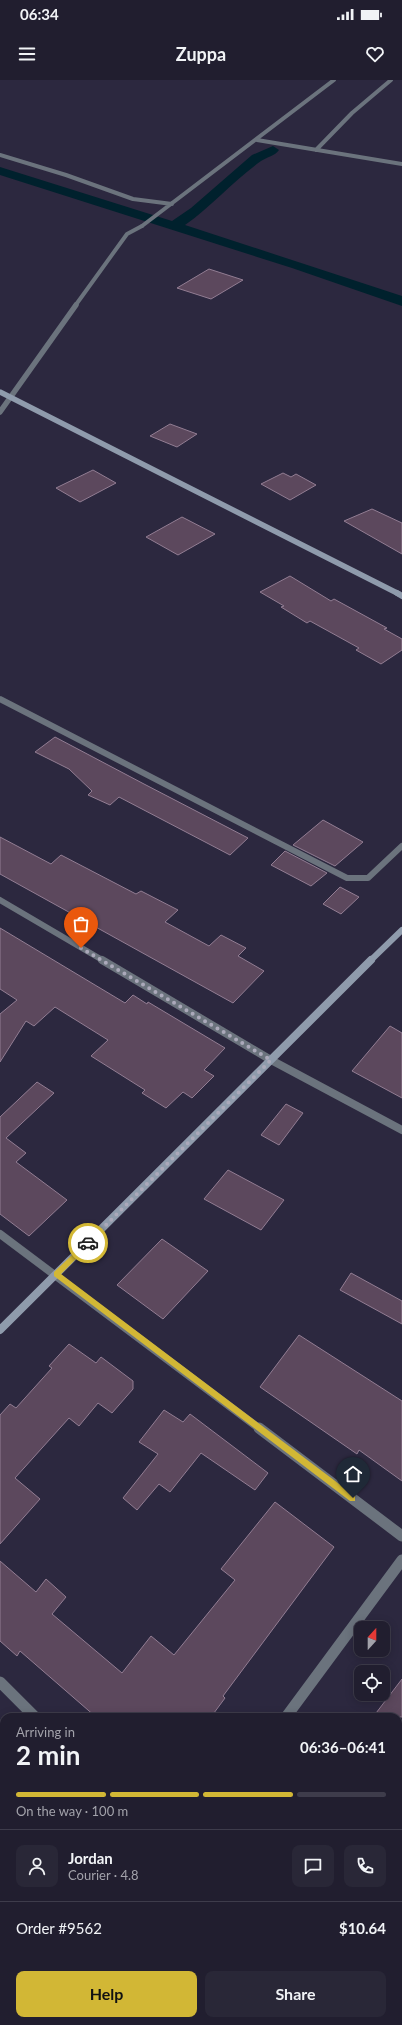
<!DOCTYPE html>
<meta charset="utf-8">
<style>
:root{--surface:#211e2f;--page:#292737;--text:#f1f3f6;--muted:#a2a2aa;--line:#3e3c4b;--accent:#d2b735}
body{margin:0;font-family:Lato,sans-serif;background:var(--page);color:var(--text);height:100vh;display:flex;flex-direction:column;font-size:15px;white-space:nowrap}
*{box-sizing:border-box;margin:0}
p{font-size:13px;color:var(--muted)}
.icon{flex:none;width:22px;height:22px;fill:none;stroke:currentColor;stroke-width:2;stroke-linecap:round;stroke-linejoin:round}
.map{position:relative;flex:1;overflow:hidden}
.drawer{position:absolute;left:0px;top:1633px;width:402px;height:312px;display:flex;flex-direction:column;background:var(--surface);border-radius:12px 12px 0 0;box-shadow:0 2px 10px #0003,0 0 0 1px var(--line)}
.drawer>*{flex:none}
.needle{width:26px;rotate:21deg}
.fabs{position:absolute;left:354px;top:1541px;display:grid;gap:8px}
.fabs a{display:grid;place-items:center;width:36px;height:36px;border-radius:8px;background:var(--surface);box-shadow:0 2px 10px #0003,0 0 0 1px var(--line);font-size:20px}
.pin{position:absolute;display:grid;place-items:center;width:34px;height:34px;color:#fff;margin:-41px -17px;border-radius:50% 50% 50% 0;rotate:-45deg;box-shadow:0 0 4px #0007}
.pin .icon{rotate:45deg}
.courier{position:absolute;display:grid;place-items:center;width:40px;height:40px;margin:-20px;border:3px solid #d2b735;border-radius:50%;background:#fff;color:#222;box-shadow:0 1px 5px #0007}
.summary em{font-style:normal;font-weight:700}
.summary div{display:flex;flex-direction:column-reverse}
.summary{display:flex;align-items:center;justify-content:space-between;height:68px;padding:0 16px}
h1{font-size:26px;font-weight:700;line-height:30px}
.bar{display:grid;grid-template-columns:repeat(4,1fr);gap:6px 4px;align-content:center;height:48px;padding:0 16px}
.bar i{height:5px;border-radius:3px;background:var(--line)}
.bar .current{background:var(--accent)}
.bar p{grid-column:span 4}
.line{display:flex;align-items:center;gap:10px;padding:0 16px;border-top:1px solid var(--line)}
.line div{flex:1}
.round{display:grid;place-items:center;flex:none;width:42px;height:42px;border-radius:8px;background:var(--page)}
.cta{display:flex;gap:8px;margin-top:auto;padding:8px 16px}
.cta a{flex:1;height:46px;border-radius:8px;background:var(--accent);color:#111;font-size:16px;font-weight:700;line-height:46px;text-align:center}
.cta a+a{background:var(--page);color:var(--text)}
.status{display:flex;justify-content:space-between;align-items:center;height:28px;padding:0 20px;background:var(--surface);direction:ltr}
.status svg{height:11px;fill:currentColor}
header{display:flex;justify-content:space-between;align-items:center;height:52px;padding:0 16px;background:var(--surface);font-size:18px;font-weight:700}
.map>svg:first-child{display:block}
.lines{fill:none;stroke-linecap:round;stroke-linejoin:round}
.canal{fill:#00212d;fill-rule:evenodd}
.building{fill:#5c485d;stroke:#927d93}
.lane{stroke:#6b737d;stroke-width:4}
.street-far4{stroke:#6b737d;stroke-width:4}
.street-far3{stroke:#6b737d;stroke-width:5.5}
.street-far2{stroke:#6b737d;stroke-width:6}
.street-far1{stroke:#6b737d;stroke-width:8}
.street{stroke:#6b737d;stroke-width:11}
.secondary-far2{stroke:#8f9bac;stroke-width:5.5}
.secondary-far1{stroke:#8f9bac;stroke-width:6}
.secondary{stroke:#8f9bac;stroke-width:8}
.route{fill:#d2b735}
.done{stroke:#aba9ba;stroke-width:4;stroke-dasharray:0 7.2}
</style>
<div class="status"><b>06:34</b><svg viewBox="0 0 49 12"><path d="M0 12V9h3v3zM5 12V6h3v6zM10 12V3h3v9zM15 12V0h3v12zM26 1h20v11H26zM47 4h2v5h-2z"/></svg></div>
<header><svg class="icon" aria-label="menu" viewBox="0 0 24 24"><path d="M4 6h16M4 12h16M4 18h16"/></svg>Zuppa<svg class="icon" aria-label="heart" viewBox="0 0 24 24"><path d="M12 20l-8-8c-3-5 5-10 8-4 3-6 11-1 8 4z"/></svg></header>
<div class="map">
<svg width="402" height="1945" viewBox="0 0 402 1945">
<rect width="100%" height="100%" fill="#2c283f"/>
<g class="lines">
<path class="canal" d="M273,66l6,4c-4,6 -12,7 -18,11 -27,19 -49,45 -76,64l217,71v10l-110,-38 -292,-93v-8l172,54 19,-13 61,-53z"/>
</g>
<path class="building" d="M209,189l34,11 -32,19 -34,-11z
M170,344l27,10 -20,13 -27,-11z
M93,390l23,13 -36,19 -24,-14z
M283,393l8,4 5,-3 20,11 -26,15 -29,-16z
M372,429l30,14v31l-58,-33z
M182,437l33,17 -37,21 -32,-18z
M290,496l41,25 3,-2 53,29 -3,1 18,10v11l-21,14 -25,-14 3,-2 -49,-27 -3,2 -26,-16 3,-1 -24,-14z
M55,657l89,47 104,54 -18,17 -111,-58 -9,8 -22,-10 4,-4 -23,-22 -34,-17z
M323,740l40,22 -28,24 -42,-21z
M0,757l51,27 10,-9 75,39 5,-3 37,19 -13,12 44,24 12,-11 25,13 -8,8 26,15 -31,32 -233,-129z
M285,771l42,22 -16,13 -40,-21z
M340,807l19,10 -18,17 -18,-10z
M0,848l125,75 8,-8 14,9 1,-2 77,46 -21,22 10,6 -22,22 -9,-6 -17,16 -24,-15 3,-3 -54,-34 17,-16 -53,-33 -21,19 -8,-5 -26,41v-48l17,-14 -17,-11z
M390,946l12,7v65l-50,-27z
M37,1002l17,11 -48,45 20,15 -10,9 51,38 -38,36 -29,-22v-97z
M286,1024l17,9 -24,32 -18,-10z
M228,1090l56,30 -23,30 -57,-31z
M162,1159l46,32 -45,48 -46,-34z
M351,1193l51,28v23l-62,-34z
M299,1255l103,66v80l-43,-31 -2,4 -97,-67z
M69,1264l27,19 5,-6 32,24v8l-21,24 -14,-10 -19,23 -10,-8 -54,60 25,21 -40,45v-129l10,-11 6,4 36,-40 -3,-2z
M164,1330l19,12 7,-8 78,59 -13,17 -54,-37 -31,39 -11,-8 -22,26 -14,-12 35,-44 -19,-12z
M275,1422l59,45 -111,149 2,2 -14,19h-115l-76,-66 -3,5 -17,-15v-80l36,31 10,-13 20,18 -14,17 70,59 29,-37 23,19 61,-75 -14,-11z
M402,1599v38h-29z"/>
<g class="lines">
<path class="lane" d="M257,60l145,24
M316,70l36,-37 39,-33
M0,75l66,20 67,24 39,5
M142,146l192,-146"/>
<path class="street-far4" d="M75,226l52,-72 15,-8"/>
<path class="street-far3" d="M0,332l76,-107"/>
<path class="street-far2" d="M0,619l347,179h21l34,-32
M0,820l104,61"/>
<path class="street-far1" d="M102,880l169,100 131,70
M0,1154l260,195"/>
<path class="street" d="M259,1348l143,108
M0,1602l35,35
M286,1637l116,-157
M338,1941l4,4"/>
<path class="secondary-far2" d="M0,312l399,202"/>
<path class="secondary-far1" d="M397,513l5,3
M370,881l32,-31"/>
<path class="secondary" d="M0,1250l371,-370"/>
</g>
<path class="route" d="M88,1160l3,3 -1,2 -29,29 294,222v5h-5l-296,-225v-4z"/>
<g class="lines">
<path class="done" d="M81,868l190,112 -183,183"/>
</g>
</svg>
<div class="fabs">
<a><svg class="needle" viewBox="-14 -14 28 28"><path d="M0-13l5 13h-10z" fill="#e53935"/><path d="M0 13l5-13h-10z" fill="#a2a2aa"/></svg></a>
<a><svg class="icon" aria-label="locate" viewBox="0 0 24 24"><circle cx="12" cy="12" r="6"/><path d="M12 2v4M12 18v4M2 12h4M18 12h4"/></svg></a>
</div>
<div class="pin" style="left:81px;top:868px;background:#ea580c"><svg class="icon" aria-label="bag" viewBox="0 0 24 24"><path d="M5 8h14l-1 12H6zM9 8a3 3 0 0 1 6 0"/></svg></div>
<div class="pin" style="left:353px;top:1418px;background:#1f2937"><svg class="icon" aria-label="home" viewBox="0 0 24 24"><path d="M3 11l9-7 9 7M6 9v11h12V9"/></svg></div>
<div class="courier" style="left:88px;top:1163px"><svg class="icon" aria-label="car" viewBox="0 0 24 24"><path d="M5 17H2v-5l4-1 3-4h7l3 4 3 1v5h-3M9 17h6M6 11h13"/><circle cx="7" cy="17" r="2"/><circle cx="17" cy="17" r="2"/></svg></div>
<section class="drawer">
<div class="summary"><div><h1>2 min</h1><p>Arriving in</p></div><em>06:36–06:41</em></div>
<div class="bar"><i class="current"></i><i class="current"></i><i class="current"></i><i></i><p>On the way · 100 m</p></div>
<div class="line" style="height:72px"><a class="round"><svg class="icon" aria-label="person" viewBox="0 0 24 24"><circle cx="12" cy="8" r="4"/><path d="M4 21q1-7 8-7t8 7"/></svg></a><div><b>Jordan</b><p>Courier · 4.8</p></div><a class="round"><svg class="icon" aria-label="chat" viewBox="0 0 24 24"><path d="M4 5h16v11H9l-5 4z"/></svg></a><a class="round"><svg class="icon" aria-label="phone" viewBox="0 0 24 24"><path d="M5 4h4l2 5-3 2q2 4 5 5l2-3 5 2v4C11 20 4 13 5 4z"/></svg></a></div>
<div class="line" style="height:52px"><div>Order #9562</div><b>$10.64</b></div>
<div class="cta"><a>Help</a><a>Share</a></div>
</section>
</div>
